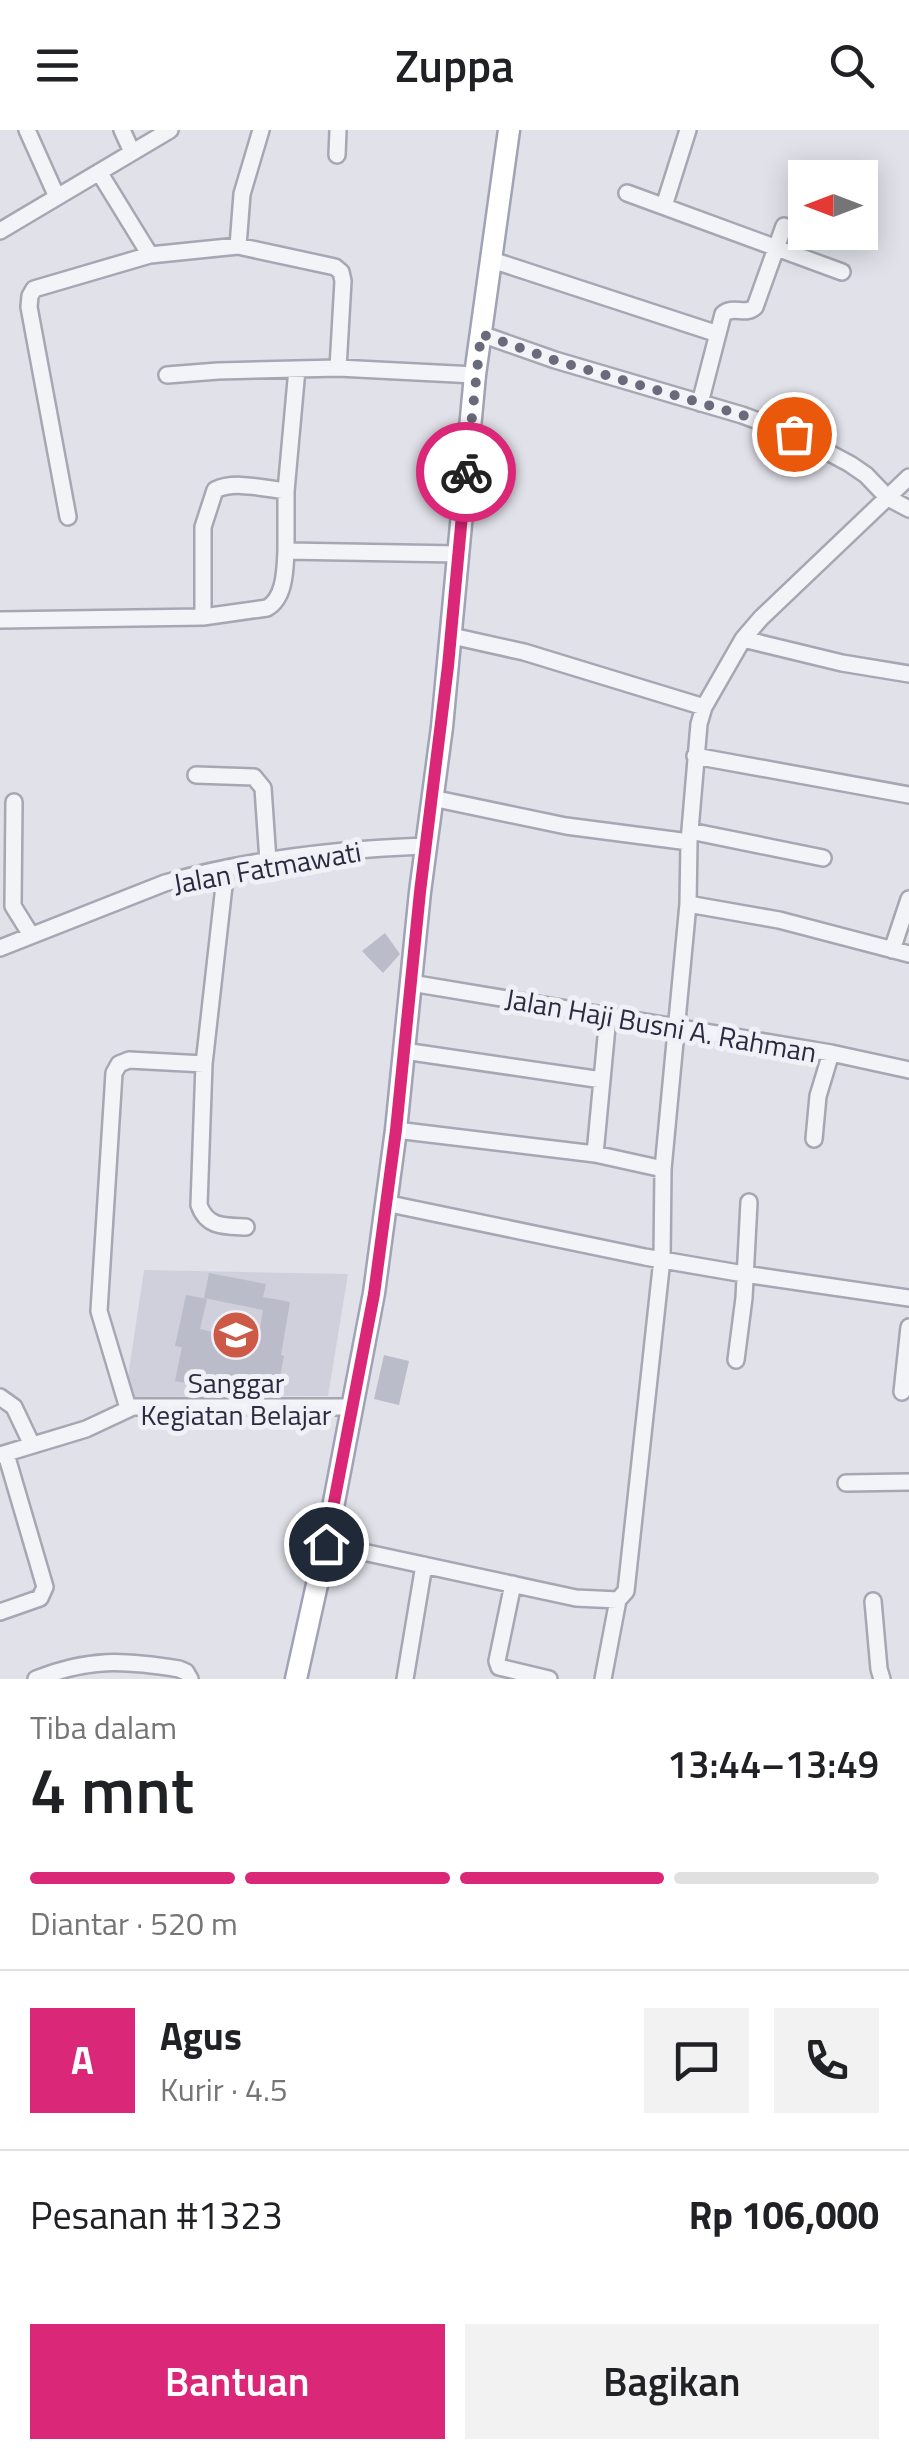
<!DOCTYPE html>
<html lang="id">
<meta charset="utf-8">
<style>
:root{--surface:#fff;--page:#f2f2f2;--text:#202124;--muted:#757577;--line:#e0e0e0;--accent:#db2777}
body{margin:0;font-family:"Titillium Web",sans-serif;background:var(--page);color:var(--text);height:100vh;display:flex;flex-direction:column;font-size:38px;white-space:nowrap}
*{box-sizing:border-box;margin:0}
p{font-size:32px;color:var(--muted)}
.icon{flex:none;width:55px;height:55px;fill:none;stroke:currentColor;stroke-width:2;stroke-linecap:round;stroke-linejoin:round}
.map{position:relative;height:1549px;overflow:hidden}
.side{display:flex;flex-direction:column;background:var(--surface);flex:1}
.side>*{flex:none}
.needle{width:65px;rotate:270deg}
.buttons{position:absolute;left:788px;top:30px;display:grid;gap:20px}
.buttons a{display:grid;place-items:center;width:90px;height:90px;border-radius:0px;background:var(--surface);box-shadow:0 5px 25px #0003;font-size:50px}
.pin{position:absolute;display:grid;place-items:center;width:85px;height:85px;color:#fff;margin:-42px;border:5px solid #fff;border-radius:50%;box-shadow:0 2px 10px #0007}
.courier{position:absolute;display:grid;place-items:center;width:100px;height:100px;margin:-50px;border:8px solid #db2777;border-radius:50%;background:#fff;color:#222;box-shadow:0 2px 12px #0007}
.headline em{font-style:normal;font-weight:600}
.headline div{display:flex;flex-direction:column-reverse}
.headline{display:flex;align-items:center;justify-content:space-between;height:170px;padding:0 30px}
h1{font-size:65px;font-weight:600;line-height:75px}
.bar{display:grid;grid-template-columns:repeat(4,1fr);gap:15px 10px;align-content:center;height:120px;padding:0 30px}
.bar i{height:12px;border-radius:8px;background:var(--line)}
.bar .active{background:var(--accent)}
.bar p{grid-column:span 4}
.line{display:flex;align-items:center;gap:25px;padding:0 30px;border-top:2px solid var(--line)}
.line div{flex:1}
.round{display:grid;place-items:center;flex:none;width:105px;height:105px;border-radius:0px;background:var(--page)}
.cta{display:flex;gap:20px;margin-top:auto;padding:20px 30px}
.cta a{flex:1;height:115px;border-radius:0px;background:var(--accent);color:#fff;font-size:40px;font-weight:600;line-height:115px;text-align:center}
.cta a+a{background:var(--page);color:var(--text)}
header{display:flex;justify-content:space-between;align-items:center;height:130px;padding:0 30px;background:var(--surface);font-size:45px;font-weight:600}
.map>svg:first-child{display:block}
.built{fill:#cfd0db}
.building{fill:#bbbcc9}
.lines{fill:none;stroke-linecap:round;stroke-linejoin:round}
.minor-casing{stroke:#a6a7b3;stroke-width:20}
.major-casing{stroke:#a0a2b5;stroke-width:25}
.minor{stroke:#f3f4f8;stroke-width:15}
.major{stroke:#fff;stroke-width:20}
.done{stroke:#696b7c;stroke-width:10;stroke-dasharray:0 18}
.route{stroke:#db2777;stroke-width:12}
.labels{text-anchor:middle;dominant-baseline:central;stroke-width:10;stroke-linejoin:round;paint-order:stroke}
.street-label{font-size:28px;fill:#292b41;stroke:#f0f1f7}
.poi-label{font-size:28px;fill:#292b41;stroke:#f0f1f7}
</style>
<header><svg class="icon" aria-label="menu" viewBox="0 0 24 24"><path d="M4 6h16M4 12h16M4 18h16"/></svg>Zuppa<svg class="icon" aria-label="search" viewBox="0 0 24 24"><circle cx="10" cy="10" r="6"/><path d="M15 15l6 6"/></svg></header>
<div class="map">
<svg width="909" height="1549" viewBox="0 0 909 1549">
<rect width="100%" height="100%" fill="#e1e1e9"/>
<path class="built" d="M144,1140l204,4 -20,122 -203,1z"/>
<path class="building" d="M385,803l15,21 -17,19 -21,-22z
M209,1143l57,11 -3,13 27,5 -9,53 3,1 -7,36 -63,-14 -2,10 -37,-7 7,-34 -7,-1 11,-51 21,4 -7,30 24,6 -2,8 34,7 7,-40 -59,-12z
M384,1225l25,6 -10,44 -25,-6z"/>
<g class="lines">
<g class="minor-casing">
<path id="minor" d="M27,0l30,67
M122,0l10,22
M337,25l1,-25
M99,42l51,83
M627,63l215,79
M664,76l24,-76
M0,101l170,-101
M238,116l4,-52 19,-64
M492,130l226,74
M481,204l74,26 187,55 52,19 56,30 16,11 22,23 21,11
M167,245l51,-4 120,-3 137,7
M700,273l23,-89c10,-9 23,2 32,-7l29,-81
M68,387l-39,-210 1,-11 4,-7 116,-34 88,-9 97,21 6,5 2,9 -5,87
M286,421v-60l11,-122
M203,487v-90l12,-37c20,-10 50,-1 71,1
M0,490l203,-3 64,-9c18,-10 18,-38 19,-57l172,3
M452,506l72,16 180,55
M743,509l99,24 67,11
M695,626l214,39
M196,645l58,2 9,11 5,73
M432,668l134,28 123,16
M14,672l-1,104 18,29
M690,701l133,27
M226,738l-22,196 -5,141c8,23 26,21 47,22
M688,774l91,16 130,34
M0,818l165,-65c84,-24 174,-34 261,-37
M892,820l17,-51
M411,853l420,70 78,17
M404,921l198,29
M396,1000l199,24 13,-138
M814,1009l4,-43 13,-43
M595,1024l68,15 -1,90 -36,332 -8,9 -15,79
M663,1039l25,-265 1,-62 10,-118 5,-17 39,-68 18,-21 148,-141
M385,1073l260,54 99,17 165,24
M736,1230l8,-62 5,-96
M902,1262l7,-65
M0,1267l14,10 18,38
M128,1278l-29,-97 15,-238 5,-9 10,-4 75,4
M0,1325l86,-26 47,-22h219
M846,1353l63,-1
M326,1414l250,54 42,2
M513,1454l-16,77 2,6 50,12
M873,1471l6,68 3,10
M0,1482l40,-14 5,-11 -39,-133
M36,1549c53,-21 87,-19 143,-10l7,3 4,7
M405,1549l19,-114"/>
</g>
<g class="major-casing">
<path id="major" d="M296,1549l30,-135 48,-251 22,-163 24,-238 22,-165 33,-352 34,-245"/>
</g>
<use href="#minor" class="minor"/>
<use href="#major" class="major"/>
</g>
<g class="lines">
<path class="done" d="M466,342l15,-138 73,26 188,55 52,19"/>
<path class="route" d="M326,1414l48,-250 22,-164 24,-238 28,-226 18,-194"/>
</g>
<defs>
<g id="school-disc" transform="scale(2.5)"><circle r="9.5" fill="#cd5a47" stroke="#f0f1f7"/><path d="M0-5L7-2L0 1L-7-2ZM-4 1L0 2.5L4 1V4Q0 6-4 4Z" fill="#fff"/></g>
</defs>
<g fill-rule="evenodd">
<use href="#school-disc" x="236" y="1205"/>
</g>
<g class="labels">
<g class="street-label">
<text transform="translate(267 737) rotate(-10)">Jalan Fatmawati</text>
<text transform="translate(661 895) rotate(10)">Jalan Haji Busni A. Rahman</text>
</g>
<g class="poi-label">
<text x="236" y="1252">Sanggar<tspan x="236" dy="32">Kegiatan Belajar</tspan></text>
</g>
</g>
</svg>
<div class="buttons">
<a><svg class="needle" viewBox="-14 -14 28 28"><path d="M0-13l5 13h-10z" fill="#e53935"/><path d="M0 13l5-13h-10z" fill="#757577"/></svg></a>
</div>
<div class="pin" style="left:794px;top:304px;background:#ea580c"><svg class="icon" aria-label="bag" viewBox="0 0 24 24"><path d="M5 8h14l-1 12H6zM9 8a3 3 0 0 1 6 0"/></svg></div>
<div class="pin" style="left:326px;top:1414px;background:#1f2937"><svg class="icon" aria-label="home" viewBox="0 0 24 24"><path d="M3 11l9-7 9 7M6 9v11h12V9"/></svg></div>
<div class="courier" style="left:466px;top:342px"><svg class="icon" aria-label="bike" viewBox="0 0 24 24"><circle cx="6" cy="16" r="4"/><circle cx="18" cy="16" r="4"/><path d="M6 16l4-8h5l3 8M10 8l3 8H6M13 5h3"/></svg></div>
</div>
<section class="side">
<div class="headline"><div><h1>4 mnt</h1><p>Tiba dalam</p></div><em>13:44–13:49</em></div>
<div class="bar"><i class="active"></i><i class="active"></i><i class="active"></i><i></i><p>Diantar · 520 m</p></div>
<div class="line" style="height:180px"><b class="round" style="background:var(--accent);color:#fff">A</b><div><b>Agus</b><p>Kurir · 4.5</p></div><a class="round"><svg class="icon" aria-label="chat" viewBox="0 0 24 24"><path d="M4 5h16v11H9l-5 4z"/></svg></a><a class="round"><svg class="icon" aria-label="phone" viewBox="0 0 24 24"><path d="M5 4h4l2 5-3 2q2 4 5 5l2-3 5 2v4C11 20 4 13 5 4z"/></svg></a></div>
<div class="line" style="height:130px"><div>Pesanan #1323</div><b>Rp 106,000</b></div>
<div class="cta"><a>Bantuan</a><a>Bagikan</a></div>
</section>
